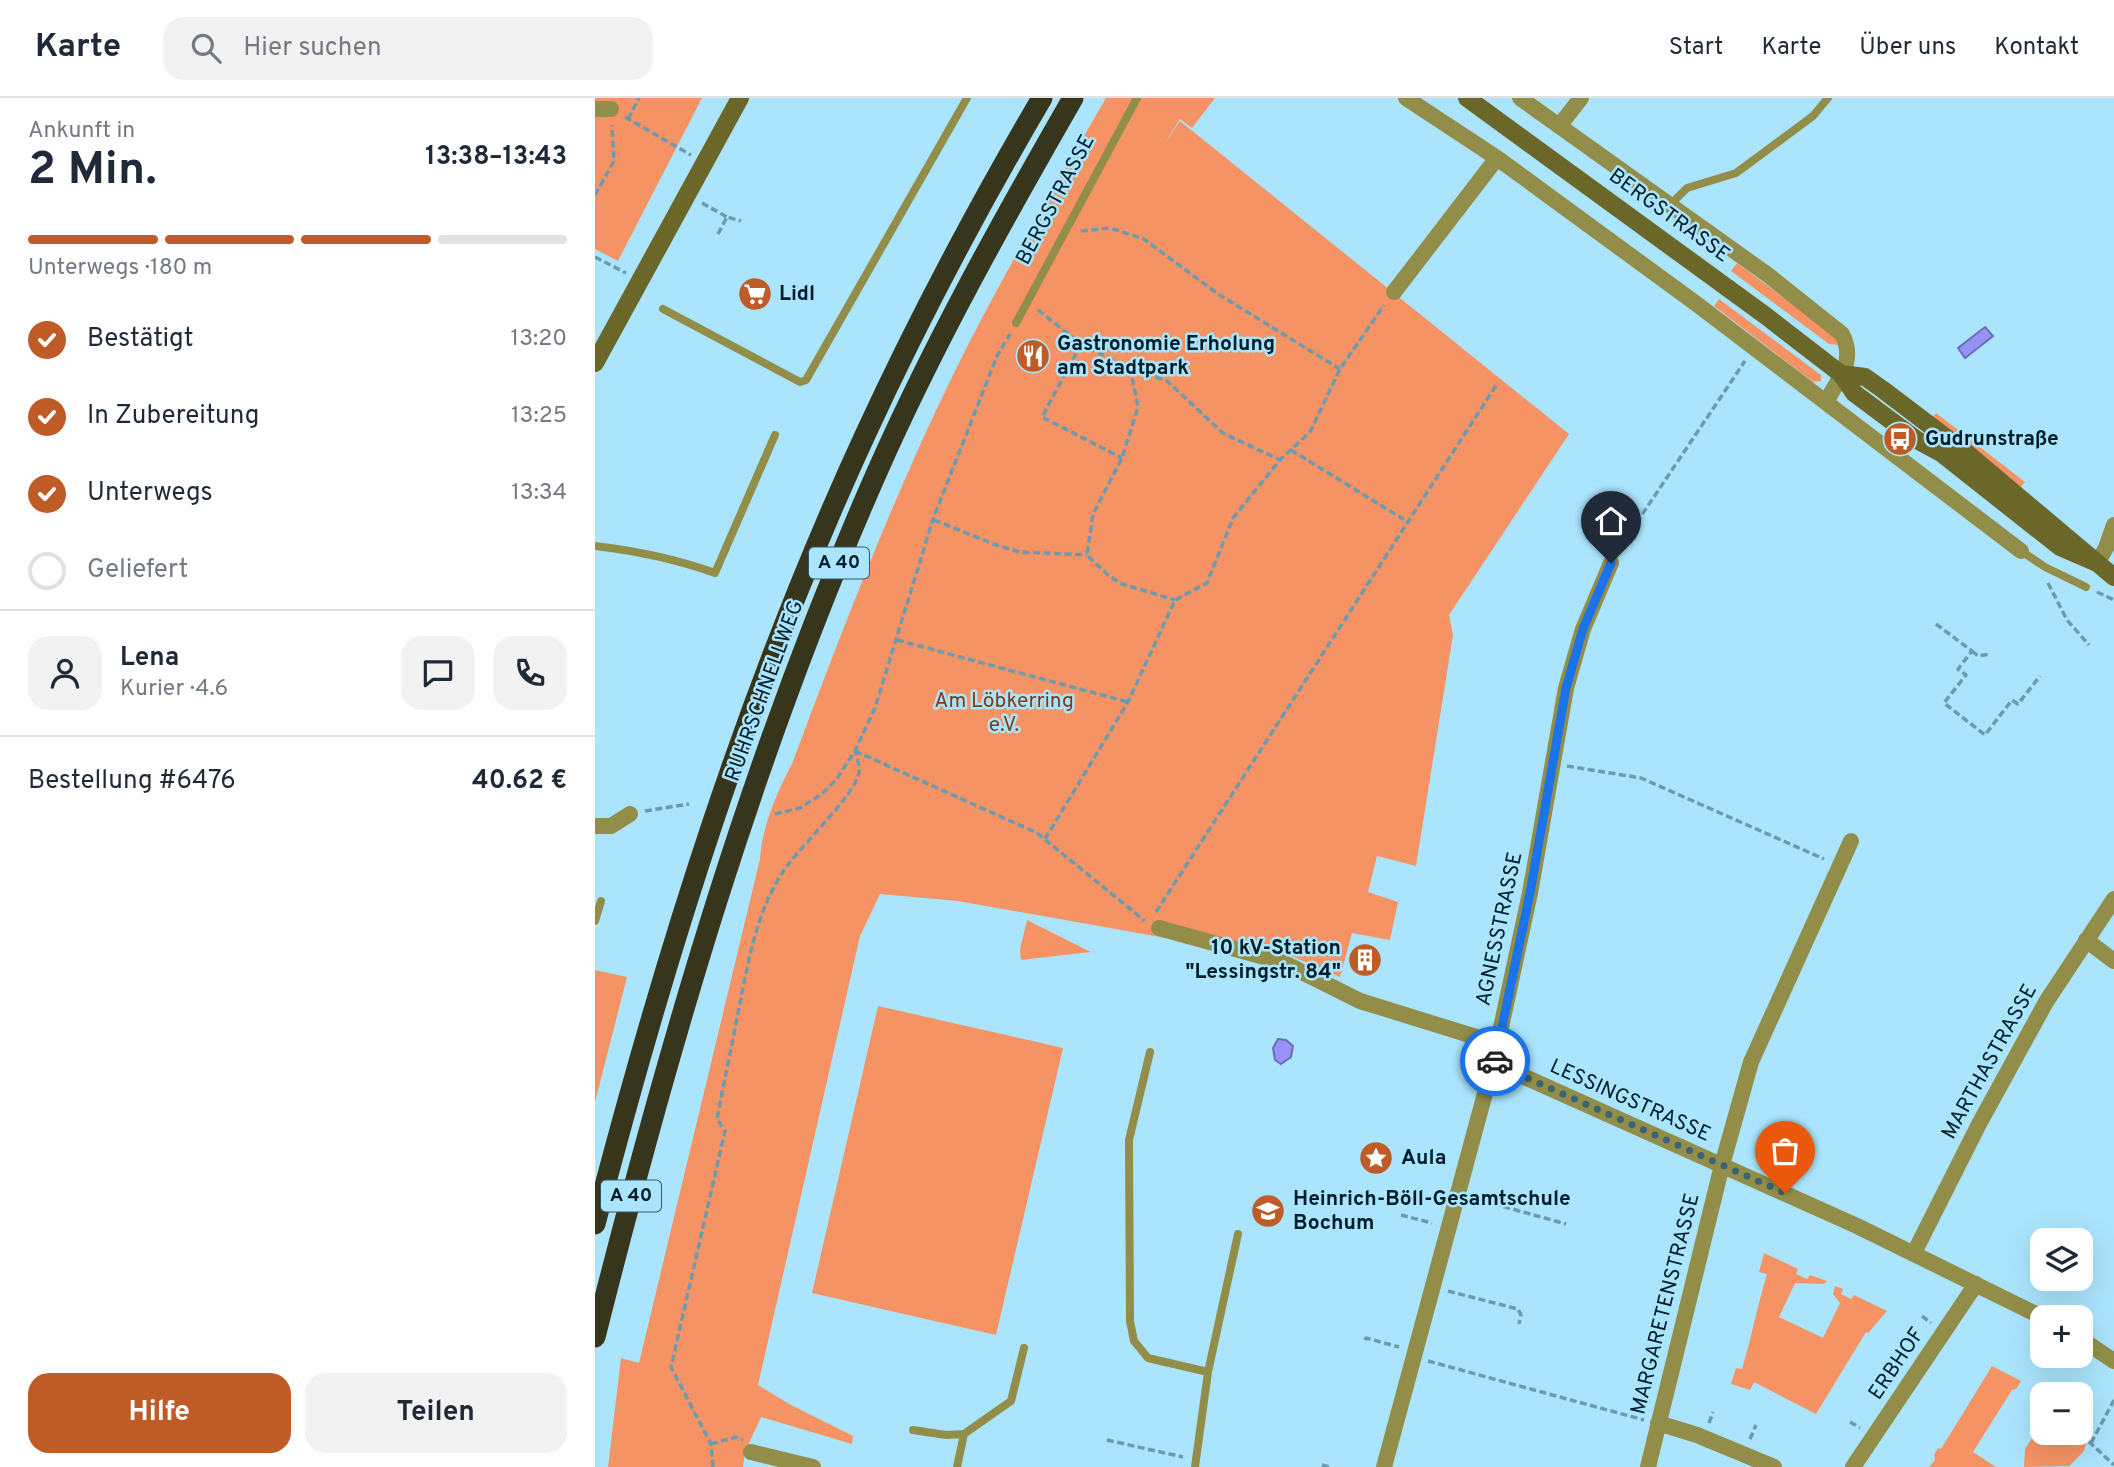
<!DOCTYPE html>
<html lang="de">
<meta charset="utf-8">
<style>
:root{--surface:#fff;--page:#f2f2f3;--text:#1f2937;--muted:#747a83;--line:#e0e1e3;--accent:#bf5b26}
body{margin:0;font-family:Overpass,sans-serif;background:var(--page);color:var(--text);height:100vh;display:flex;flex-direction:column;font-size:26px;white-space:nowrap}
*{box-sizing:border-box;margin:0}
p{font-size:23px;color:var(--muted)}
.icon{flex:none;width:38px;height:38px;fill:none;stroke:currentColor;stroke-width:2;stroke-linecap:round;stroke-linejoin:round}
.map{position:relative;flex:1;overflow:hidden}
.details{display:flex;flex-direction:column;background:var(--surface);width:595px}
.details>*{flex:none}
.controls{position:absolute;left:1435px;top:1130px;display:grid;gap:14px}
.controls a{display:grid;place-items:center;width:63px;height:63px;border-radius:14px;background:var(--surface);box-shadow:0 7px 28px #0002;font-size:35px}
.pin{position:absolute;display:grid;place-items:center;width:60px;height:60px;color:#fff;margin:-72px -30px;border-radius:50% 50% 50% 0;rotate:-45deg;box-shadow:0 0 7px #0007}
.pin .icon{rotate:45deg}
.courier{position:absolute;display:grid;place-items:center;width:70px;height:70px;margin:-35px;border:5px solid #1a73e8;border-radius:50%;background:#fff;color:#222;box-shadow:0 2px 9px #0007}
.overview em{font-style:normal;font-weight:700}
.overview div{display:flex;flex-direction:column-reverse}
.overview{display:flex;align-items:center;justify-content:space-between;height:119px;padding:0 28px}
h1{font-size:46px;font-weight:700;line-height:52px}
.bar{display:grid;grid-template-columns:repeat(4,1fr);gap:10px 7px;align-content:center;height:84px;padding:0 28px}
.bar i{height:9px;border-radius:5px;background:var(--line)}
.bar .on{background:var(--accent)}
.bar p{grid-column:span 4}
.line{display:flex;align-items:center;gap:18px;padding:0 28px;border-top:2px solid var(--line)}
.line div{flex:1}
.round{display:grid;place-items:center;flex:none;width:74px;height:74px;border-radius:21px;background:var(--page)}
ol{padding:0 28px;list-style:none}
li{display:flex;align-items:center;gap:21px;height:77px}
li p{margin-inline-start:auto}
li .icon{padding:7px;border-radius:50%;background:var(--accent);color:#fff;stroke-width:4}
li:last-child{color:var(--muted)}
li i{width:38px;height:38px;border:4px solid var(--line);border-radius:50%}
.cta{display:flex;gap:14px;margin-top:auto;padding:14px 28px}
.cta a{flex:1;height:80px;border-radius:21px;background:var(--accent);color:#fff;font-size:28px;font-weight:700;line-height:80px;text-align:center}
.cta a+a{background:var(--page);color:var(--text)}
header{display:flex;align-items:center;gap:42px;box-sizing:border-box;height:98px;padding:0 35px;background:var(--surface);border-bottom:2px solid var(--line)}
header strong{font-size:33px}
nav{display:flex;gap:38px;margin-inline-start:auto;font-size:24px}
.search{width:490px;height:63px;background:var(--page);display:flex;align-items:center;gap:18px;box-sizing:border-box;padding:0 24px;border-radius:21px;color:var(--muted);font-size:26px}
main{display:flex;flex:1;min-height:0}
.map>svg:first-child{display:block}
.green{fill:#f59364}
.water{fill:#9992f6;stroke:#6b6fb8;stroke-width:2}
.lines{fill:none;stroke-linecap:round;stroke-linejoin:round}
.path{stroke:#6b9baf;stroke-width:3.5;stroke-dasharray:7 3.5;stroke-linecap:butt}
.lane{stroke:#928e49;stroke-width:8}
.street{stroke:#928e49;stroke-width:16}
.secondary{stroke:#6b6729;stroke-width:18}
.highway{stroke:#37351c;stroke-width:21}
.done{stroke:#3b6373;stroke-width:7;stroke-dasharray:0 12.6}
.route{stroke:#1a73e8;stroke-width:9}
.labels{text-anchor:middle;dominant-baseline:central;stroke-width:5;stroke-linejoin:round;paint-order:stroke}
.shield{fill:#aae5fd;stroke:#335969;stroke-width:2}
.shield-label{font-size:19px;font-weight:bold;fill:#001d29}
.street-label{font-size:21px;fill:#001d29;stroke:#aae5fd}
.poi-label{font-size:21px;font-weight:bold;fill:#001d29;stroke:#aae5fd;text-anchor:start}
.park-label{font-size:21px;fill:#7f3c18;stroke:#aae5fd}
</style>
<header>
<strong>Karte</strong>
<div class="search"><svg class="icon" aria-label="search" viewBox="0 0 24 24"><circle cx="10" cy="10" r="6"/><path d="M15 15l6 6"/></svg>Hier suchen</div>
<nav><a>Start</a><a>Karte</a><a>Über uns</a><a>Kontakt</a></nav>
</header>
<main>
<section class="details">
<div class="overview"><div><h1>2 Min.</h1><p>Ankunft in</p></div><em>13:38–13:43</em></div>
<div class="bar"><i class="on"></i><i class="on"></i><i class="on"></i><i></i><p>Unterwegs · 180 m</p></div>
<ol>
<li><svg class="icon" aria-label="check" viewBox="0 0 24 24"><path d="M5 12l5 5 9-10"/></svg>Bestätigt<p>13:20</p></li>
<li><svg class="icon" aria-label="check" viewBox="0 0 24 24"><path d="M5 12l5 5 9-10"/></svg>In Zubereitung<p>13:25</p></li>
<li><svg class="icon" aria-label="check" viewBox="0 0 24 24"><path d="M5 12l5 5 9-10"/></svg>Unterwegs<p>13:34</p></li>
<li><i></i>Geliefert</li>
</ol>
<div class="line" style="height:126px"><a class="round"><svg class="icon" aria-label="person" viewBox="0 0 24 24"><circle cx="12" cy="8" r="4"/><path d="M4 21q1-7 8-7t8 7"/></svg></a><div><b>Lena</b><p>Kurier · 4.6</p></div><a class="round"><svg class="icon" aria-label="chat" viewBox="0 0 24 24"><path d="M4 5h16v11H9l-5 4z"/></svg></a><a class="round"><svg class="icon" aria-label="phone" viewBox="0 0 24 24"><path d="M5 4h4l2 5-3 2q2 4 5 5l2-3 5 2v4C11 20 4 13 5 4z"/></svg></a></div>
<div class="line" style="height:91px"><div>Bestellung #6476</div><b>40.62 €</b></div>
<div class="cta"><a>Hilfe</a><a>Teilen</a></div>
</section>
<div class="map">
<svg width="1519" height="1369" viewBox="0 0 1519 1369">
<rect width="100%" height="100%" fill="#aae5fd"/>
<path class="green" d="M0,0h107l-84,163 -23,-12z
M511,0h109l-23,30 -12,-9 -16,26 16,-24 389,313 -120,181 4,20 -37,231 -39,-10 -9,36 30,10 -8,38 -38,-7 -12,44 -74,-32h-20l4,12 -84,-19 -208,-37 -78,-7 -20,42 -102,449 33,20 62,31 -1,8 -91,-27 -16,35 -2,15h-135l13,-109 18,5 121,-504c2,-32 17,-67 32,-95 49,-131 99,-262 160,-387 47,-96 101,-187 154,-279z
M1142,165l99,73 2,9 -9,-1 -98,-73z
M1124,201l102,76v6l-8,1 -99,-76z
M1341,315l89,69 -5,6 -89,-68z
M432,822l64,32 -70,8 -1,-11z
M0,872l32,7 -32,125z
M283,908l185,42 -67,287 -184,-42z
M1169,1155l34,16 -2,5 11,5 3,-4 17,6 -3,3 -29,-1 -16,34 44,21 17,-35 -7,-9 2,-8 8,3 -2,5 10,5 3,-4 33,16 -19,22 -2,-1 -50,82 -62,-32 -4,8 -19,-6 5,-16 6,1c9,-30 16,-65 25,-95l-8,-2z
M1397,1268l29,15 -5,8 -4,1 -39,62 23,15h-67l6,-7 -1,-5 4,-7 3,1z
M1447,1324v11h39v-10l9,6 -6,22 -15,15 -45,1 1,-18z"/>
<path class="water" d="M1390,229l8,9 -28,22 -7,-10z
M683,941l8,1 7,6 -2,11 -10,7 -6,-4 -2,-12z"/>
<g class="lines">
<path class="path" d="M30,19l66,38
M33,21l11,-21
M0,97l19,-34 -2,-36
M107,105l25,14
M486,133l29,-3 34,11 74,55 122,75
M123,136l9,-17 14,4
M0,159l31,16
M443,212l43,34 49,24 37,13 56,52 57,27
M486,246l-39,73 80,41
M535,270l8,39 -16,51 -29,56 -6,41 22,21 13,8 53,16
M696,352l117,72
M339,422l62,25 24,7 67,3
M1024,451l126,-188
M1453,485l19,37 22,25
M1502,494l17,8
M1341,526l36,27 -14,18 8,6 -22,28 41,32 27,-35 6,4 22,-28
M302,542l231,62
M1377,553l6,5 12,-2
M260,653l182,82 108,88
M972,668l74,12 183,81
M50,713l44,-7
M180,716l25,-6 22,-14 14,-14 19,-29 20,-43 58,-189 64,-163 13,-22
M450,741l83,-137 47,-102 32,-17 26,-65 47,-58 30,-28 30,-63 44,-64
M561,814l341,-528
M878,1100l93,26
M806,1117l31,8
M853,1193l70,18 3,6 -2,9
M1327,1218l9,7
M770,1242l1,-2 33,9
M833,1263l216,59
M1282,1279l13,8
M1442,1319l5,4
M1255,1324l10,6
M1114,1325l4,-11
M1475,1335l14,4 30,28
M1155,1341l6,-14
M512,1342l76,17
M1496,1345l23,-43
M116,1346l25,-7 7,3
M727,1367l8,2
M118,1369l-2,-23 -40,-77 54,-236 -8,-12c7,-37 15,-74 22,-111 9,-45 17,-94 42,-133 15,-26 74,-78 78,-103 1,-6 -2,-14 -4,-21"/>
<path class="lane" d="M1075,107l17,-17 49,-15 77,-57 15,-18
M68,211l137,73 6,-2 161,-282
M421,225l121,-225
M0,448c42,5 81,13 120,27l60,-138
M1426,453l24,16 41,20
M0,823l6,-20
M555,954l-21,88 1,181 4,20 14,17 60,14
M318,1332l33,5 18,-1
M362,1369l7,-33 47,-33 13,-53
M600,1369l13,-95 30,-138"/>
<path class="street" d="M811,0l91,60 201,147 323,246
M925,0l248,177 74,59c14,27 -3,44 -16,68
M0,11h16
M965,27l21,-27
M799,194l103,-134
M1502,465l9,-15 8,-23
M0,728h16l19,-12
M564,830l123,34 78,39 126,39 8,20 13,9 350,157 187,92
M1491,842l28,21
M1319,1155l65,-129 67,-122 68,-103
M1486,1241l33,22
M1063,1325l39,12 77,32
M156,1354l62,15
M789,1369l110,-407 36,-167 36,-205 17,-59 28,-66
M1053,1369l74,-302 29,-103 100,-221
M1258,1369l123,-183"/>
<path class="secondary" d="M872,0l299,218 75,58 13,19 63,47 24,13 119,94 37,16
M0,265l145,-265
M1246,276l24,3 17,12 87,66 145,122"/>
<path class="highway" d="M0,1126c70,-270 154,-538 271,-791 53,-115 112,-226 176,-335
M0,1239c74,-294 159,-587 282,-865 57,-129 126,-252 196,-374"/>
</g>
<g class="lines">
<path class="done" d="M900,963l12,8 278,124"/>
<path class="route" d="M900,963l35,-168 36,-205 17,-59 28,-66"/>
</g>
<defs>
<g id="supermarket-disc" transform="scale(1.75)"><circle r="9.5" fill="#bf5b26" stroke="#aae5fd"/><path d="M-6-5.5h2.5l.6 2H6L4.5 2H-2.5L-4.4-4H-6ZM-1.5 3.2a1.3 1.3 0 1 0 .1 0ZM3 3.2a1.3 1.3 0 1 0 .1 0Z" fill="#fff"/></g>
<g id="restaurant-disc" transform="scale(1.75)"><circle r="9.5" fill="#bf5b26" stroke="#aae5fd"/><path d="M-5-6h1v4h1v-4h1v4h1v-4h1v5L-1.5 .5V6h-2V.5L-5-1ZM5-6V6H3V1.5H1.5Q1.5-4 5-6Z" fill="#fff"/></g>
<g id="bus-disc" transform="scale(1.75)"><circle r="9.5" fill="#bf5b26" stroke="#aae5fd"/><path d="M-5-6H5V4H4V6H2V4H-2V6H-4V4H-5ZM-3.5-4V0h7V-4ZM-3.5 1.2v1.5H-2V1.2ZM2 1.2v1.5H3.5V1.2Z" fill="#fff"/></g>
<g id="building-disc" transform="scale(1.75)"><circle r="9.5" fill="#bf5b26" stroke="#aae5fd"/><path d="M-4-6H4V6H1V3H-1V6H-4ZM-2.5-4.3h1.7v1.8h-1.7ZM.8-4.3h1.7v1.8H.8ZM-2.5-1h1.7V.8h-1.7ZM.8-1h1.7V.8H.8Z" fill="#fff"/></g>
<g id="sight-disc" transform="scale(1.75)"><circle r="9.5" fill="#bf5b26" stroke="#aae5fd"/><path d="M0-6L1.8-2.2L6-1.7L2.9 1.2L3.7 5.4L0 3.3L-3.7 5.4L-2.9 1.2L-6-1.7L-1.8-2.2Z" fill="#fff"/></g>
<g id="school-disc" transform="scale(1.75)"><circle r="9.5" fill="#bf5b26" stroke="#aae5fd"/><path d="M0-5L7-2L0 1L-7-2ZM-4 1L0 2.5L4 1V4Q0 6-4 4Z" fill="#fff"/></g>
</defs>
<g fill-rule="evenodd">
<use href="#supermarket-disc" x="160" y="196"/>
<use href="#restaurant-disc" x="438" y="258"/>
<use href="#bus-disc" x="1305" y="341"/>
<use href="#building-disc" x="770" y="862"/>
<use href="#sight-disc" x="781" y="1060"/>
<use href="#school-disc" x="673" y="1113"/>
</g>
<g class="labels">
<g class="shield">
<rect x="214" y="449.5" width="60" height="31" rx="5"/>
<rect x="6" y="1082.5" width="60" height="31" rx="5"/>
</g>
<g class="shield-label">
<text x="244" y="465">A 40</text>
<text x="36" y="1098">A 40</text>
</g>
<g class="street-label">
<text transform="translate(461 102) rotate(-62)">BERGSTRASSE</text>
<text transform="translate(1074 118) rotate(36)">BERGSTRASSE</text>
<text transform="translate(170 593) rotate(-70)">RUHRSCHNELLWEG</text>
<text transform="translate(905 831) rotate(-78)">AGNESSTRASSE</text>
<text transform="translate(1395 964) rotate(-61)">MARTHASTRASSE</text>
<text transform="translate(1035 1003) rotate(24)">LESSINGSTRASSE</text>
<text transform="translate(1071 1206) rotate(-76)">MARGARETENSTRASSE</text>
<text transform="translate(1302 1266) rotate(-56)">ERBHOF</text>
</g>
<g class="poi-label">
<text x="184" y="196">Lidl</text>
<text x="462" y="246">Gastronomie Erholung<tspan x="462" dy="24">am Stadtpark</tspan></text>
<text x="1330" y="341">Gudrunstraße</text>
<text x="746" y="850" text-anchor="end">10 kV-Station<tspan x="746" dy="24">"Lessingstr. 84"</tspan></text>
<text x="806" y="1060">Aula</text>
<text x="698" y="1101">Heinrich-Böll-Gesamtschule<tspan x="698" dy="24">Bochum</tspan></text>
</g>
<g class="park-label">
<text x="409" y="603">Am Löbkerring<tspan x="409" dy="24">e.V.</tspan></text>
</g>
</g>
</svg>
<div class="controls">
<a><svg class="icon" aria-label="layers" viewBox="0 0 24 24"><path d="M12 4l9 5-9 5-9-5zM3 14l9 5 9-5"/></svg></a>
<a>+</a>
<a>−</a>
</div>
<div class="pin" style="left:1190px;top:1095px;background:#ea580c"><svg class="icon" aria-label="bag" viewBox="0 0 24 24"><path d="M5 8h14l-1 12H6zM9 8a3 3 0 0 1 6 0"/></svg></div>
<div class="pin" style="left:1016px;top:465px;background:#1f2937"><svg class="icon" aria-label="home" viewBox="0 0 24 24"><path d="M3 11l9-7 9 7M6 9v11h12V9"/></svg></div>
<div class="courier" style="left:900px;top:963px"><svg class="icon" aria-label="car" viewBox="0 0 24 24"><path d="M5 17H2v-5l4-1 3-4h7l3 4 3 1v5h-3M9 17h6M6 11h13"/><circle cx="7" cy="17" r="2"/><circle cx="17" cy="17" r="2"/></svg></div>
</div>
</main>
